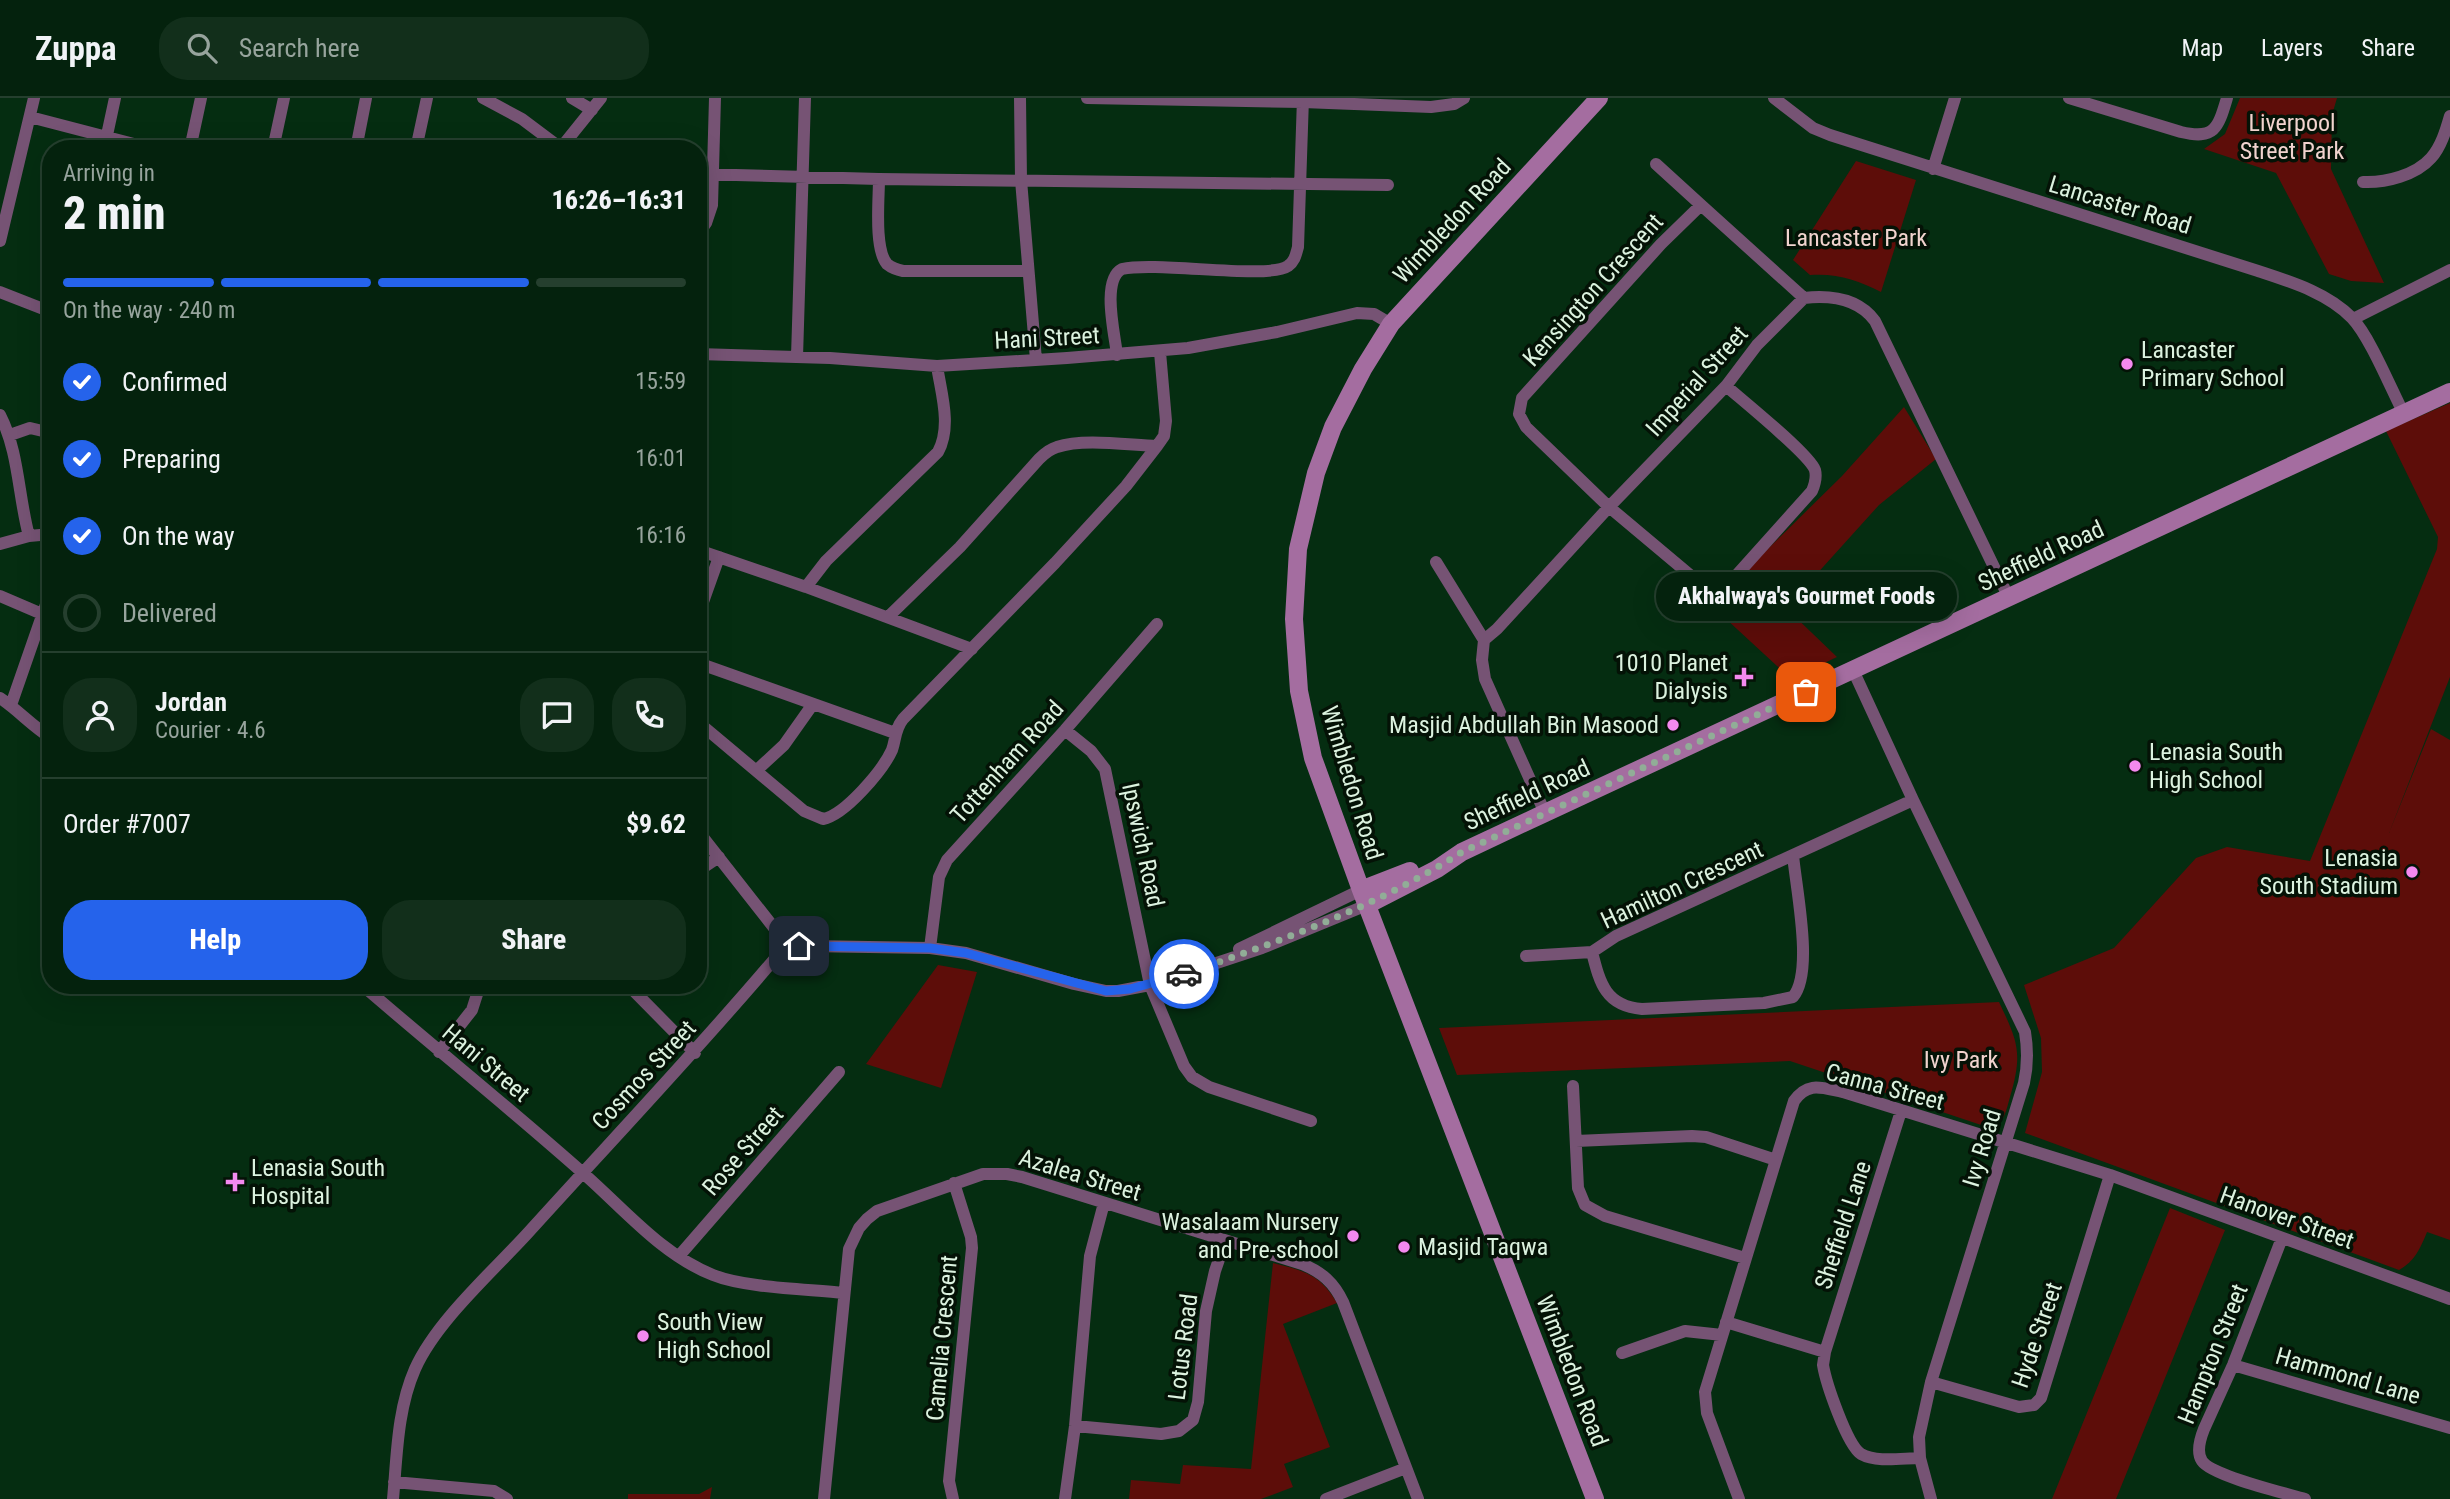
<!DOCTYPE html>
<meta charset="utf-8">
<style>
:root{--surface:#04220d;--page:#122f1b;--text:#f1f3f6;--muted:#97a49d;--line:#253f2e;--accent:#2563eb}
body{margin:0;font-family:"Roboto Condensed",sans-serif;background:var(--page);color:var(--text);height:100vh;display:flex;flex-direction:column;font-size:26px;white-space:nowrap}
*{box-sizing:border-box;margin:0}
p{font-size:23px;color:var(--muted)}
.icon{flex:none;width:38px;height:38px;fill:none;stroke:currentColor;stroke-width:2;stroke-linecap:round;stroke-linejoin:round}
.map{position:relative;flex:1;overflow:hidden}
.panel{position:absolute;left:42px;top:42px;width:665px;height:854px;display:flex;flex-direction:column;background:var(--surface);border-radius:28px;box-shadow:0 7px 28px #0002,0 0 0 2px var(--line)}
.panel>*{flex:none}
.pin{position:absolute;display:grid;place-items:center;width:60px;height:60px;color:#fff;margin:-30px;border-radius:14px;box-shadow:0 4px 10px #0006}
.courier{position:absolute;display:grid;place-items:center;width:70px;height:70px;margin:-35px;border:5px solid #2563eb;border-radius:50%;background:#fff;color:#222;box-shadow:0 2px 9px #0007}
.bubble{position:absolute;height:49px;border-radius:24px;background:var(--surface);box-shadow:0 7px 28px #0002,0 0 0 2px var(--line);font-size:23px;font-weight:800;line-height:49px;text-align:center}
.headline em{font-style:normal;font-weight:800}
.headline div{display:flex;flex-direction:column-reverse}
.headline{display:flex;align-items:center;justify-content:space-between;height:119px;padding:0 21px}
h1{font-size:46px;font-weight:800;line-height:52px}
.bar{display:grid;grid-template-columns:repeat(4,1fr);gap:10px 7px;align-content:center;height:84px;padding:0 21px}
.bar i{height:9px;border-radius:5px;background:var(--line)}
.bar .active{background:var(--accent)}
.bar p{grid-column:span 4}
.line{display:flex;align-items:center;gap:18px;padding:0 21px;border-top:2px solid var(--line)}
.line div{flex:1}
.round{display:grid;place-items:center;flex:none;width:74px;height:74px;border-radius:28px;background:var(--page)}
ol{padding:0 21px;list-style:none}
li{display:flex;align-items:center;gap:21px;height:77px}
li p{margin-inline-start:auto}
li .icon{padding:7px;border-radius:50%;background:var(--accent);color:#fff;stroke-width:4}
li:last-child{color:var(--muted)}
li i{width:38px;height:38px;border:4px solid var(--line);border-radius:50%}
.cta{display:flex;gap:14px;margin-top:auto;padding:14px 21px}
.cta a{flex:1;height:80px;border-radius:28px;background:var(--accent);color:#fff;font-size:28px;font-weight:800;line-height:80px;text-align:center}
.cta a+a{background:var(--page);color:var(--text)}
header{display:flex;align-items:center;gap:42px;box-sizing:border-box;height:98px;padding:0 35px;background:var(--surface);border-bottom:2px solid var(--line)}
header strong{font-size:33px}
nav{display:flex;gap:38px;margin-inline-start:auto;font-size:24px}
.search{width:490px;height:63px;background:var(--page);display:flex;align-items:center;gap:18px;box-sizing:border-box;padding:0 24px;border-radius:28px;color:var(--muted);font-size:26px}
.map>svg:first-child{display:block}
.green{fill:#5d0d09}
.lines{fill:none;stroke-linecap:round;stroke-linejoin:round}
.street{stroke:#765374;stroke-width:12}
.secondary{stroke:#a46da0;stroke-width:18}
.done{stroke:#91ad97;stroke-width:7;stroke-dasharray:0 12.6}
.route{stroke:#2563eb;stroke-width:9}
.poi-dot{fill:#f489ef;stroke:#041206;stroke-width:2.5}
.labels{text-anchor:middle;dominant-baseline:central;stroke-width:7;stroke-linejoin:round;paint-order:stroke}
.park-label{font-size:24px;fill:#f1d3ce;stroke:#041206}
.street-label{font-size:24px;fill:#dcf2df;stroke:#041206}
.poi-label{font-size:24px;fill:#dcf2df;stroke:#041206;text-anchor:start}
</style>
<header>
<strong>Zuppa</strong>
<div class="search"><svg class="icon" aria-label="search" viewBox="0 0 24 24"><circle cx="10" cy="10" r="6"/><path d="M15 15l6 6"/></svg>Search here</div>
<nav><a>Map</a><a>Layers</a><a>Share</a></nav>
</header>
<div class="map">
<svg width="2450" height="1401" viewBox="0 0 2450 1401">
<rect width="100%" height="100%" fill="#052d11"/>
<path class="green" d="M2240,0h97l-5,17 -1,54 53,114 -33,-2 -22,-7 -53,-101 -72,-24 21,-15z
M1856,63l60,19 -35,112c-23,-12 -44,-19 -71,-17l-17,-15z
M2450,305v274l-61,156 42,-104 19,11v500l-23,-8c-7,17 -12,29 -28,38l-374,-137 17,-61 -1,-34 -17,-53 90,-37 82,-90 31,-11 83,14 127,-312 1,-12 -52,-106z
M1904,309l32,52 -57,46 -93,103 51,49 -46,22 -92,-85 28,-5 115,-113z
M938,867l39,7 -36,116 -75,-24z
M1999,904c19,40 24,51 11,95 -4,14 -5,23 -17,32l-203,-68 -333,14 -18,-47z
M2170,1110l55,22 -109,269h-64z
M1273,1165c31,8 47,11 64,40l-54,21 47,123 -46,17 9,23 -32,12h-132l2,-19 49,4 3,-19 68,4z
M712,1389l-2,12h-82v-5h71z"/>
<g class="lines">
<path class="street" d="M483,0l39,21 40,30
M572,0l20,12
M1020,0l1,82 15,180
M1087,0l216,4 128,5 23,-3 10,-6
M1774,0l39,30 17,7 425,135c33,11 72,22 97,48 18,19 39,71 52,96
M2069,0l112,34c34,8 37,-4 46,-34
M30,19l123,32
M104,51l11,-51
M190,51l11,-51
M273,51l11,-51
M356,51l10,-51
M416,51l11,-51
M560,51l41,-51
M1656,66l45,41
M1933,71l22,-71
M698,76l181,5 509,6
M879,81c0,20 -5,70 8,85 5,4 11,6 16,7h125
M2363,84c23,1 53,-7 68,-24 10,-11 15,-28 19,-42
M698,136l8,-11 6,-18 3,-107
M0,143l34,-143
M0,194l51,20
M2353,221l97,-49
M698,256l132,4 107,8 130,-8 121,-10 89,-16 80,-19 17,1 17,10
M1117,257c-2,-20 -16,-75 5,-86 35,-8 145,11 166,-3 7,-5 8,-12 10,-19l5,-149
M797,259l8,-259
M1726,288c16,14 83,68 89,84 2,8 0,14 -3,21l-78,87 -17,10 -15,-3 -93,-78 -83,-80 -7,-13 3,-16 139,-154 40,-39 103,93
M0,317c19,37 18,80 29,121
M10,337l20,-7 21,5
M0,446l29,-8 22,-2
M698,452l108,37 166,62
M1436,464l48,78
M806,489l20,-26 112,-109c14,-26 3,-59 -1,-86
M0,498l42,18
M698,518l21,-59
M888,519l72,-70 79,-88c5,-5 11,-10 18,-12 26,-9 71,-2 100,-1
M698,565l197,70
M1853,572l60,130 112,232c3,18 3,33 -1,51l-93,299 -12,55 1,21 11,41
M0,600c18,12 32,28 51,40
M11,607l40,-115
M698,624l106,89 19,8c22,-4 60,-49 69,-69 4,-12 3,-21 11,-31l152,-156 71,-77 31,-40 7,-10 2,-15 -6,-69
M1065,632l26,21 14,18 45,216 34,81 8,11 17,10 102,34
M757,672l27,-25 29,-41
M1545,715l-60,-134 -3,-19 2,-20 13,-11 112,-122 117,-121 31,-41 47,-47c27,-3 54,0 71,23l134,277
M698,733l91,116
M1793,757c3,34 21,117 0,142l-29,6 -122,6c-36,-3 -42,-25 -50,-57l24,-16 297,-136
M698,773l21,-14
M930,850l9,-71 8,-17 118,-130 92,-106
M1239,851l122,-59
M1526,858l66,-4
M362,887c74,64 150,125 222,189 40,35 78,81 129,101 32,13 94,14 131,18
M628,887l67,68
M439,954l33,-42 8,-25
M1573,988l5,102 7,17 20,11 140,42
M1901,1013l-76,241 -2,13c3,18 24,80 38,89 16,9 42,4 59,4
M1576,1043l116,-5 14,1 70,23
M2282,1140l-49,127 -29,64c-4,10 -8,23 -2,32 10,15 83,32 103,38
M679,1158l160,-184
M1726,1224l99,30
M1622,1255l63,-22 37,4
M2233,1267l217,63
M1931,1284l88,25 15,-2 7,-7 69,-223
M1075,1328l86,8 18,-3 14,-11 5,-18 8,-91 9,-40 10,-29
M394,1384l100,9 13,8
M393,1401c4,-43 4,-89 22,-130 21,-47 76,-96 111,-134 84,-93 170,-183 251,-279l12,-9 19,-1 122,2 36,5 108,31 32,7h12l32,-6 112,-37 105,-43
M824,1401l25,-250 10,-21 8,-9 10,-8 106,-37h24l15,3 280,87c20,8 32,19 41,38l75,197
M953,1401l-4,-18 23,-233 -1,-11 -17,-54
M1065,1401l10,-73 15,-170 14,-53
M1326,1401l80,-31
M1739,1401l-32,-86 -2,-21 89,-291c14,-20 28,-13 49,-9l267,83 340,124"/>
<path class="secondary" d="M1361,792l49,-19
M1367,807l70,-36 25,-17 83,-39 905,-421
M1595,1401l-234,-609 -48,-132 -14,-67 -5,-72 4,-70 18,-76 17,-46 30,-58 28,-45 208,-226"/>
</g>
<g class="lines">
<path class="done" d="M1184,876c97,-33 192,-67 278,-122l344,-160"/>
<path class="route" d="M799,848l131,2 36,5 140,38 24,-2 54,-15"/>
</g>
<g class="poi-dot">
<circle cx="2127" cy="266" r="7"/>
<path d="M1740.5 568.5h7v7h7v7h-7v7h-7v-7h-7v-7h7z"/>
<circle cx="1673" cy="627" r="7"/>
<circle cx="2135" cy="668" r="7"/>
<circle cx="2412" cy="774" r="7"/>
<path d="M231.5 1073.5h7v7h7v7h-7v7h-7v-7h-7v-7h7z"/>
<circle cx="1353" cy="1138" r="7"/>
<circle cx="1404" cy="1149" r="7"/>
<circle cx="643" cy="1238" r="7"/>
</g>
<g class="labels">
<g class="park-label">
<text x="2292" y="25">Liverpool<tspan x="2292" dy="28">Street Park</tspan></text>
<text x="1856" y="140">Lancaster Park</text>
<text x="1961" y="962">Ivy Park</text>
</g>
<g class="street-label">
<text transform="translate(2120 107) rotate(17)">Lancaster Road</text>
<text transform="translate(1452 123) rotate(-47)">Wimbledon Road</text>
<text transform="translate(1593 192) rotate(-48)">Kensington Crescent</text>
<text transform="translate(1047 240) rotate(-3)">Hani Street</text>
<text transform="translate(1697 283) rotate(-48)">Imperial Street</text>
<text transform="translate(2041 458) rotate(-25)">Sheffield Road</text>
<text transform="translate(1007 664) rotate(-48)">Tottenham Road</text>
<text transform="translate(1352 685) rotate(73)">Wimbledon Road</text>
<text transform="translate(1527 697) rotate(-25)">Sheffield Road</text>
<text transform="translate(1143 747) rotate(78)">Ipswich Road</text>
<text transform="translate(1682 787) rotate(-25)">Hamilton Crescent</text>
<text transform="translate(486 965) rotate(40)">Hani Street</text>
<text transform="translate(644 977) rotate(-47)">Cosmos Street</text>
<text transform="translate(1885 989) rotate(15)">Canna Street</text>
<text transform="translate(1982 1050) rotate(-73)">Ivy Road</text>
<text transform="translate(743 1053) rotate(-49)">Rose Street</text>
<text transform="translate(1080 1077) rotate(17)">Azalea Street</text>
<text transform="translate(2287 1120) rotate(20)">Hanover Street</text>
<text transform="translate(1843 1127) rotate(-72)">Sheffield Lane</text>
<text transform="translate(2037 1237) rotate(-71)">Hyde Street</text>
<text transform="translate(942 1240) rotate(-85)">Camelia Crescent</text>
<text transform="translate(1183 1249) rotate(-83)">Lotus Road</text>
<text transform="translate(2213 1256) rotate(-68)">Hampton Street</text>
<text transform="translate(1572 1273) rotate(69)">Wimbledon Road</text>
<text transform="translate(2348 1278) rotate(16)">Hammond Lane</text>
</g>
<g class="poi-label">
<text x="2141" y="252">Lancaster<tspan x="2141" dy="28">Primary School</tspan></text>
<text x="1728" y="565" text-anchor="end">1010 Planet<tspan x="1728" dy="28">Dialysis</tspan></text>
<text x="1659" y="627" text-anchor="end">Masjid Abdullah Bin Masood</text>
<text x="2149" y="654">Lenasia South<tspan x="2149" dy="28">High School</tspan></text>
<text x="2398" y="760" text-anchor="end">Lenasia<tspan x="2398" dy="28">South Stadium</tspan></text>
<text x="251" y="1070">Lenasia South<tspan x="251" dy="28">Hospital</tspan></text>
<text x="1339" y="1124" text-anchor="end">Wasalaam Nursery<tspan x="1339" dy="28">and Pre-school</tspan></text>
<text x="1418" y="1149">Masjid Taqwa</text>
<text x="657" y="1224">South View<tspan x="657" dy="28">High School</tspan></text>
</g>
</g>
</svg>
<div class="pin" style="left:1806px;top:594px;background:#ea580c"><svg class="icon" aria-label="bag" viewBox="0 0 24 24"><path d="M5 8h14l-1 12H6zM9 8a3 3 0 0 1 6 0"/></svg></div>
<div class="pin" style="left:799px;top:848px;background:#1f2937"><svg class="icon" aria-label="home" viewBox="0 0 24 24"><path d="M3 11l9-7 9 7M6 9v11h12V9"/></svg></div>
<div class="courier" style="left:1184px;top:876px"><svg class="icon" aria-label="car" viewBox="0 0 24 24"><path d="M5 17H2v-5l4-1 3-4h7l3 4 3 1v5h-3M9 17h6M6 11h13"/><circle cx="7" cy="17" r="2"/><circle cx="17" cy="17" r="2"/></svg></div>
<div class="bubble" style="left:1656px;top:474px;width:301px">Akhalwaya's Gourmet Foods</div>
<section class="panel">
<div class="headline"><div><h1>2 min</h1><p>Arriving in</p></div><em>16:26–16:31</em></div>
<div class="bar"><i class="active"></i><i class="active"></i><i class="active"></i><i></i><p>On the way · 240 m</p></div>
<ol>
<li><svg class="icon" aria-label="check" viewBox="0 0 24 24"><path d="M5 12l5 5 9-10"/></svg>Confirmed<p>15:59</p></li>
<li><svg class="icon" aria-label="check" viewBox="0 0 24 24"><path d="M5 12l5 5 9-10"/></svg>Preparing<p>16:01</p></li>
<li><svg class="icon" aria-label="check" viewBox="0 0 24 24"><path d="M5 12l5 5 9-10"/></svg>On the way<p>16:16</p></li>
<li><i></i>Delivered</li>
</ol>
<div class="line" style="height:126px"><a class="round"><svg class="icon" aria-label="person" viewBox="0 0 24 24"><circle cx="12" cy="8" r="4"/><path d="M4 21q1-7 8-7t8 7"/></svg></a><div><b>Jordan</b><p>Courier · 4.6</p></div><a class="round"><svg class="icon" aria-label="chat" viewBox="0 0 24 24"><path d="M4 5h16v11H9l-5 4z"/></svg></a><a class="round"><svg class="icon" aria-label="phone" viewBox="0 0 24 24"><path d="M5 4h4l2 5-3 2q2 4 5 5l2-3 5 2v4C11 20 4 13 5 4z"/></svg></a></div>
<div class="line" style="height:91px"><div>Order #7007</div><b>$9.62</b></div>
<div class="cta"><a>Help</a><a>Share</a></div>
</section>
</div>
